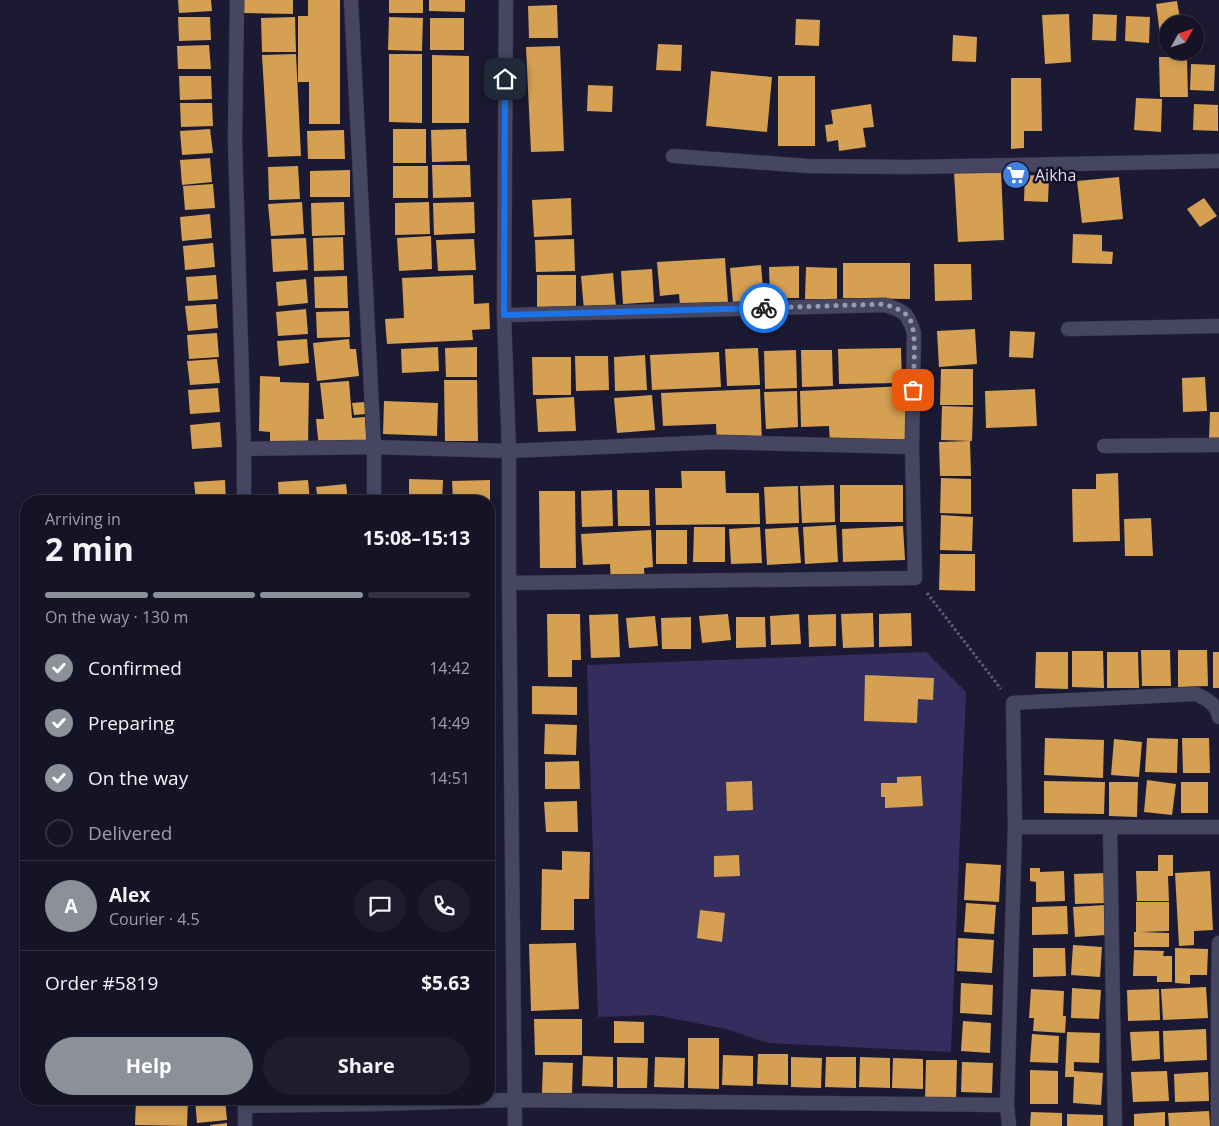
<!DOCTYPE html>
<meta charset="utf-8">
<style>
:root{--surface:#151426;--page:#1e1d2e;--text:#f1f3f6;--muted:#9d9ea7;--line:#343343;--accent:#8c9099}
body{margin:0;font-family:"Open Sans",sans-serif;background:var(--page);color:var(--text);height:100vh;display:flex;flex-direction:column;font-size:19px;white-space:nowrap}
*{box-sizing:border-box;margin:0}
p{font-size:16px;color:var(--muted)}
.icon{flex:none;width:28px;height:28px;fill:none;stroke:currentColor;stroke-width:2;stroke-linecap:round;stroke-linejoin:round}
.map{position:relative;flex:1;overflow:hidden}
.sheet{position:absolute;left:20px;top:495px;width:475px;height:610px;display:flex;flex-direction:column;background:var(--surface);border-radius:20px;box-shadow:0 2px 8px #0003,0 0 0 1px var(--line)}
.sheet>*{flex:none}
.needle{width:32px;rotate:50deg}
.tools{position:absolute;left:1159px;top:15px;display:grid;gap:10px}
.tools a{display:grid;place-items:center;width:45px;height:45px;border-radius:50%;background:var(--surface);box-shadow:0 2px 8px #0003,0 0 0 1px var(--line);font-size:25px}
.pin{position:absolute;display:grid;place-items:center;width:42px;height:42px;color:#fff;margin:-21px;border-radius:10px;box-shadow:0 2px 8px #0006}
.courier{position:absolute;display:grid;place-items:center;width:50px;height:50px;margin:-25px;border:4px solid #1a73e8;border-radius:50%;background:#fff;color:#222;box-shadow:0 1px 6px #0007}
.summary em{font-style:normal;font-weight:700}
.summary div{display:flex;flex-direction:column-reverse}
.summary{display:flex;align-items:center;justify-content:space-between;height:85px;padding:0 25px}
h1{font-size:32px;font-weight:700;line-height:38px}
.bar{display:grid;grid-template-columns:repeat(4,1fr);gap:8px 5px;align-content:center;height:60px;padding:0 25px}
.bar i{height:6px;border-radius:4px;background:var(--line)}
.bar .current{background:var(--accent)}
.bar p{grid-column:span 4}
.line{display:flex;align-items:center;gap:12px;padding:0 25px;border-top:1px solid var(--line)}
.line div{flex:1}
.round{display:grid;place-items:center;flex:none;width:52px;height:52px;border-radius:26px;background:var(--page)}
ol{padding:0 25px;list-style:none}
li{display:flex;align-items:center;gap:15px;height:55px}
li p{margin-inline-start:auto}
li .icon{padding:5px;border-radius:50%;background:var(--accent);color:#fff;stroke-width:4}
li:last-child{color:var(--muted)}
li i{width:28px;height:28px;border:2px solid var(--line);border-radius:50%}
.action{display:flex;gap:10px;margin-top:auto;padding:10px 25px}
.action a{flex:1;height:58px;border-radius:30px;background:var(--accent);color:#fff;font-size:20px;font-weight:700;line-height:58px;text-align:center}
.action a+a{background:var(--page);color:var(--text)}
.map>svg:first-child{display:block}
.green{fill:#332e5d}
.building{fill:#d5a052}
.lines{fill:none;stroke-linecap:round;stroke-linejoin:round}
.minor-casing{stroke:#373449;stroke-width:15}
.path{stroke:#605f75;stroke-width:3;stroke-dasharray:2.5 2.5;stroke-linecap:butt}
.minor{stroke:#474662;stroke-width:14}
.done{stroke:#9b9aae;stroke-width:5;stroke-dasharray:0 9}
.route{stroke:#1a73e8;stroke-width:6}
.labels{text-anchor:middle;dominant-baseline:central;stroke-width:5;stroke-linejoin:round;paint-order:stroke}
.poi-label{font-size:16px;fill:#dfdff1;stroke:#131129;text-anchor:start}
</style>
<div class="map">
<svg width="1219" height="1126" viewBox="0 0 1219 1126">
<rect width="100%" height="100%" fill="#1c1a33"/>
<path class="green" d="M926,652l40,40 -15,360 -183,-9 -42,-14 -71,-14 -57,2 -11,-352z"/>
<path class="building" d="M178,0h33l1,11 -33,2z
M243,0h50v14l-50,-1z
M308,0h32v124h-31v-42h-11v-66h10z
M389,0h34v13h-34z
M429,0h36v12l-36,-1z
M1177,1l4,23h-13v9l-8,1 -4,-30z
M557,5l1,33h-29l-1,-32z
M1069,14l2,48 -26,2 -3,-49z
M1093,14l24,1 -1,26 -24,-1z
M1126,16l24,1 -1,26 -24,-2z
M178,17h32l1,23 -32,1z
M295,17l1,35h-34l-1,-34z
M389,17l34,1 -1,33 -34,-1z
M430,18h34v32h-34z
M796,19l24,1 -1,26 -24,-1z
M953,35l24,2 -1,25 -24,-1z
M658,44l24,1 -1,26 -25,-1z
M209,45l2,24h-33l-1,-23z
M560,46l4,105 -33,1 -5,-105z
M296,54l5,102 -33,1 -6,-102z
M389,54h33v69l-33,-1z
M432,55l37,1v67h-37z
M1159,57h28l1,40h-28z
M1191,64l24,1 -1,26 -24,-1z
M711,71l61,6 -5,55 -61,-6z
M179,76h32l1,23 -32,1z
M778,76h37v70h-37z
M1011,78h30l1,53h-18v17l-13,1z
M588,85l25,1 -1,26 -25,-1z
M1136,98l26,1 -1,33 -27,-2z
M180,103h32l1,23 -32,1z
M871,104l3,23 -11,1 3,19 -27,4 -1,-11 -11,2 -2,-17 8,-1 -2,-14z
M1194,104l24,1v26l-25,-1z
M210,129l3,24 -31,2 -2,-24z
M393,129h33v34h-33z
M466,129l1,32 -35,1 -1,-32z
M344,130l1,29h-37l-1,-28z
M210,158l2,24 -30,3 -2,-25z
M432,165h38l1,32 -38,1z
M298,166l2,33 -31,1 -1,-33z
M393,166h35v32h-35z
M350,170v27h-40v-26z
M1001,170l3,70 -46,2 -4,-70z
M1025,175l24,1 -1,26 -24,-1z
M1119,177l4,42 -41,4 -5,-42z
M213,184l2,24 -30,2 -2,-24z
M571,198l1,37 -38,2 -2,-37z
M1204,198l13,18 -17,11 -13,-18z
M302,202l2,32 -33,2 -3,-32z
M344,202l1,33 -33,1 -1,-33z
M429,202l1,32 -35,1v-32z
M474,202l1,31 -41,2 -1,-32z
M210,214l2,24 -30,3 -2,-24z
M1073,234l29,1v16l11,1 -1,12 -40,-1z
M431,236l1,33 -33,2 -2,-33z
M343,237l1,33 -30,1 -1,-33z
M306,238l2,32 -35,2 -2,-33z
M474,239l2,31 -38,1 -2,-31z
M574,239l1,32 -39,1 -1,-32z
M213,243l2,24 -30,3 -2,-24z
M725,258l3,45 -48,3 -1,-12 -19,2 -3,-34z
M843,263h67v36l-67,-1z
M934,264h37l1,36 -37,1z
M761,265l3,35 -31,3 -3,-35z
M799,266v32h-29l-1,-31z
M806,267l31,1v32l-32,-1z
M652,269l2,33 -31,2 -2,-33z
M613,273l3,34 -32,3 -3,-34z
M216,275l2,24 -30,2 -2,-24z
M473,275l1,29 15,-1 1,26 -18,1 1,10 -86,4 -2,-25 19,-1 -2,-40z
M537,275h39v39l-39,-1z
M347,276l1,32h-33l-1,-31z
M306,279l2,24 -30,3 -2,-24z
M216,304l2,24 -30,3 -3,-25z
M306,309l2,25 -30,2 -2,-24z
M349,311l1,26 -33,1 -1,-26z
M975,329l2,35 -38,3 -2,-36z
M1010,331l25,1 -2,26 -24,-1z
M217,333l2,24 -30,2 -2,-24z
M307,339l2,24 -30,3 -2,-25z
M349,339l1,10h6l3,27 -42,5 -4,-38z
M438,347l1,24 -37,2 -1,-24z
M477,347v30h-31l-1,-29z
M758,348l2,37 -33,1 -2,-37z
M901,348l1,35 -63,1 -1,-35z
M796,350l1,38 -32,1 -1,-38z
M801,350h31l1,36 -31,1z
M719,352l2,35 -69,3 -2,-35z
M645,355l2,35 -32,1 -1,-34z
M575,356h33l1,34 -33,1z
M532,357h39v38h-38z
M217,359l3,24 -30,2 -3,-24z
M941,369h32v36h-33z
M260,376l20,1v5l29,1 -1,64 -38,-1v-14l-11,-1z
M1205,377l2,34 -24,1 -1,-34z
M444,380h33l1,61h-33z
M349,381l3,37 13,-1 2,27 -48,4 -3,-29h8l-4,-36z
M905,386l3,54 -78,4 -1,-18 -28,1 -1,-36z
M218,388l2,24 -30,2 -2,-24z
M760,389l2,55 -45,1 -1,-21 -53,2 -2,-33z
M1035,389l2,37 -51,2 -1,-37z
M797,391l1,36 -32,2 -2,-37z
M652,395l3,35 -38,3 -3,-35z
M574,397l2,34 -38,1 -2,-33z
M384,401l54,2 -1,33 -54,-2z
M365,402l1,12 -12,1 -2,-12z
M942,406l31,1 -1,34 -31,-1z
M1210,412h9v28l-10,-1z
M220,422l2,25 -30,2 -2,-24z
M970,441l1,35h-31l-1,-34z
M681,471h44l1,22h33l1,31 -104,1 -1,-37h27z
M1118,473l2,68 -47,1 -1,-53h24v-15z
M941,478l30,1v35l-31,-1z
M409,479l34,1 -1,21h-33z
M225,480l1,21h-30l-2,-19z
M308,480l2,21h-31l-1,-19z
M490,480v21h-37l-1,-20z
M346,484l2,17h-30l-2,-14z
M834,485l1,37 -33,1 -2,-37z
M840,485h63v37h-63z
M798,486l1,37 -33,1 -2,-37z
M612,490l1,36 -31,1 -1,-36z
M617,490h32l1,36h-32z
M539,491h36l1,77h-36z
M941,515l32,2 -1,34 -32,-1z
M1151,518l2,38h-28l-1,-37z
M836,525l2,37 -33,2 -2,-37z
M903,526l2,34 -62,2 -1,-33z
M694,527h31v35h-32z
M760,527l2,36 -31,1 -2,-35z
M798,527l3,36 -34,2 -2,-36z
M651,530l2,37 -9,1 1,15 -34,2 -1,-21 -27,1 -2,-31z
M656,530h31v34h-31z
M940,554h35v37l-36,-1z
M873,613l1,34 -31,1 -2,-34z
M911,613l1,33 -33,1v-33z
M547,614h33l1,46h-9v17h-24z
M618,614l2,43 -29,1 -2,-43z
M728,614l3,26 -29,3 -3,-27z
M799,614l2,30 -30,1 -1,-29z
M836,614v32l-27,1 -1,-32z
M655,616l3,30 -29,2 -3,-30z
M691,617v32h-29l-1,-31z
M736,617h29l1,30 -30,1z
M1141,650h29l1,36h-29z
M1178,650h29l1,36 -30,1z
M1072,651h31l1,37 -32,-1z
M1036,652h32v37l-33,-1z
M1107,652h31l1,36h-32z
M1213,652h6v36h-6z
M865,675l69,3 -1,22 -15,-1 -1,24 -53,-2z
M532,686l45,1v28l-45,-1z
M545,724l32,1 -1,30 -32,-1z
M1045,738l59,2 -1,38 -59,-3z
M1147,738l31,1 -1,34 -32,-1z
M1182,738h27l1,35h-27z
M1114,739l28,3 -3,35 -28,-2z
M579,761l1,28h-35v-27z
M921,776l2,30 -38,2v-11h-4v-14h16v-6z
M1147,780l29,4 -4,31 -28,-3z
M752,781l1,29 -26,1 -1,-29z
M1044,781l61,1 -1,32 -60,-1z
M1109,782h29l-1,35 -28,-1z
M1181,782h27v31h-27z
M577,801l1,31h-32l-2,-30z
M489,806h4l1,27h-5z
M562,851l28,1 -1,47h-15v31h-33l1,-61 20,1z
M739,855l1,21 -26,1v-21z
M1158,855h15v21h-5l1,25h-32l-1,-30h22z
M966,863l35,2 -2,37 -35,-2z
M1030,868h10v4l24,-1 1,30 -29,1v-20l-6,-1z
M1210,871l3,59 -19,1v14l-15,1 -4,-73z
M1107,873l1,30 -33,1 -1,-30z
M1136,902h33v29l-29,1 29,1v14h-35v-15h2z
M966,903l30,2 -2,29 -30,-2z
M1105,905l1,30 -31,2 -2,-30z
M1067,906l1,28 -36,1v-28z
M700,910l25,3 -3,29 -25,-4z
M958,938l36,2 -2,33 -35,-2z
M576,943l3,66 -48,2 -2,-67z
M1073,945l29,2 -2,30 -29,-2z
M1033,948h32l1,28 -33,1z
M1175,948l33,1 -1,26h-17v9l-15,-1z
M1134,950l30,1 -1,5h9v26h-15v-6h-24z
M961,983l32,2 -1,30 -32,-2z
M1206,987l2,31 -45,2 -2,-31z
M1072,988l29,2 -2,29 -28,-1z
M1031,989l33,2 -1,25h3l-1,17 -32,-2 1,-13h-5z
M1159,989l1,31 -32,1 -1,-31z
M534,1019h48v36h-47z
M614,1021l30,1v21h-30z
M963,1021l28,2 -1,30 -29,-2z
M1206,1029l1,31 -43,2 -1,-31z
M1159,1031l1,28 -28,2 -2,-29z
M1067,1032l33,1 -1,30 -25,-1v9l29,2 -2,32 -28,-2 1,-26h-9z
M1032,1034l27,2 -1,27 -28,-1z
M688,1038h31v51l-31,-1z
M758,1054h30v31l-31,-1z
M723,1055l30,1v30l-31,-1z
M583,1056l30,1v30l-31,-1z
M617,1057l31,1 -1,30h-30z
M655,1057l30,1 -1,30 -30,-1z
M791,1057l31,1 -1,30 -30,-1z
M826,1057h30v31l-31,-1z
M860,1057l30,1v30l-31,-1z
M893,1058l30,1v30l-31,-1z
M926,1060h31l-1,42 -31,-1z
M543,1062l30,1 -1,30h-30z
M962,1062l31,1 -1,30 -31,-1z
M1030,1070l28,1v33h-28z
M1167,1071l2,30 -36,1 -2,-30z
M1208,1072l1,29 -34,1 -1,-28z
M136,1099h52l-1,27 -52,-1z
M195,1099h30l2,21 -30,3z
M1209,1111l1,15h-41l-1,-13z
M1031,1112l31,1v13h-32z
M1165,1112v14h-31v-12z
M1067,1114l36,1v11h-36z
M227,1123v3h-17v-1z"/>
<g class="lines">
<g class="minor-casing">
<path id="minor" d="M237,0l-2,141 9,308v52
M351,0l23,447v54
M506,0l-2,315 5,136v132l6,543
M673,156l135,10 100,1 311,-6
M504,315l381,-10c20,6 23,9 29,28l-2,114 3,131 -406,5
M1068,329l151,-3
M1104,446l115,-1
M244,449l130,-2 135,4 208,-9 195,5
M1015,827h204
M1110,827l5,299
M245,1106l131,-2 138,-4 493,5
M245,1126v-27
M1009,1126l-2,-21 8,-278 -2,-124 183,-9c11,5 21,11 23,23
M1218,1126v-133l1,-50"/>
</g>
<path class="path" d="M927,593l74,96"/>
<use href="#minor" class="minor"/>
</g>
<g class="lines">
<path class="done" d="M764,308l121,-4c9,4 19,6 24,14 9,13 4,55 4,72"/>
<path class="route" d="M505,79l-1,236 260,-7"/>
</g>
<defs>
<g id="supermarket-disc" transform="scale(1.4375)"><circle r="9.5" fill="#3f7fe0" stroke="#131129"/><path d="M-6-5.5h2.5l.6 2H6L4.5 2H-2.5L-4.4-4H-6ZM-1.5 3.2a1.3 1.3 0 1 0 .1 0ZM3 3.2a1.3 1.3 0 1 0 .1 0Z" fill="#fff"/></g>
</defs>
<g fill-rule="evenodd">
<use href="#supermarket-disc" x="1016" y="175"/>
</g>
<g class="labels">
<g class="poi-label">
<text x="1035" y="175">Aikha</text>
</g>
</g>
</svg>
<div class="tools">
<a><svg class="needle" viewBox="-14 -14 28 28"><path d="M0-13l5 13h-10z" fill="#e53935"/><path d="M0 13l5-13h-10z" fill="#9d9ea7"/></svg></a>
</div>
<div class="pin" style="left:913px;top:390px;background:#ea580c"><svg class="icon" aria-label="bag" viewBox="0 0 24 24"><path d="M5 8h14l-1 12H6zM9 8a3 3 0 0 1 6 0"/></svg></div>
<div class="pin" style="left:505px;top:79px;background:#1f2937"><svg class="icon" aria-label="home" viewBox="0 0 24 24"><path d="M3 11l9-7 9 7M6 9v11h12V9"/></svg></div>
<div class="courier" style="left:764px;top:308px"><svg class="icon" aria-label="bike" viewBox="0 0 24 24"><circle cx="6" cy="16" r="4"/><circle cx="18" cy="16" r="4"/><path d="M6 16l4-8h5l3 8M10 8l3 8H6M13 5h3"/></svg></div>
<section class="sheet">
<div class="summary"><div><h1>2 min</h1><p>Arriving in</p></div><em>15:08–15:13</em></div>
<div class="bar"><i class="current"></i><i class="current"></i><i class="current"></i><i></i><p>On the way · 130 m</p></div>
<ol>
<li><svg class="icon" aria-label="check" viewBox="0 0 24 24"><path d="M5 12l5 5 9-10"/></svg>Confirmed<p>14:42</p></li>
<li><svg class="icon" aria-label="check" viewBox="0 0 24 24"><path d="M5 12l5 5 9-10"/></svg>Preparing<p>14:49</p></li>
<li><svg class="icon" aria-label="check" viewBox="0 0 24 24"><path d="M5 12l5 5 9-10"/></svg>On the way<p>14:51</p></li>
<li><i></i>Delivered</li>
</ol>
<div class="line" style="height:90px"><b class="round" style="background:var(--accent);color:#fff">A</b><div><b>Alex</b><p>Courier · 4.5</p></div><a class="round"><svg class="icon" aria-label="chat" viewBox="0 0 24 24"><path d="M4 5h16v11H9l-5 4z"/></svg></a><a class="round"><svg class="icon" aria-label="phone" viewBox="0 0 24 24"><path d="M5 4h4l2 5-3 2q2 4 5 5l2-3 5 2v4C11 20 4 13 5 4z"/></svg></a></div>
<div class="line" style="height:65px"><div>Order #5819</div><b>$5.63</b></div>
<div class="action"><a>Help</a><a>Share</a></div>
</section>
</div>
